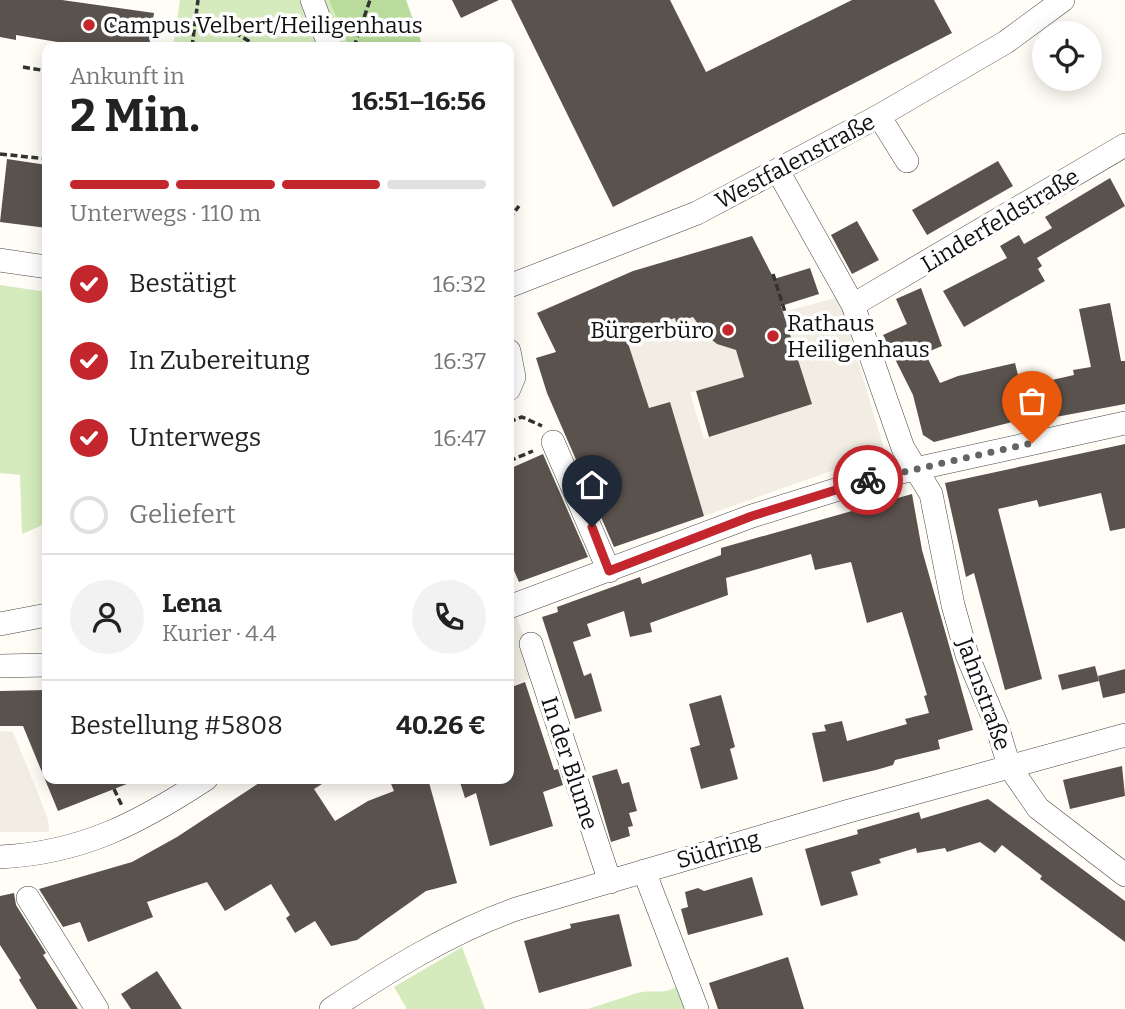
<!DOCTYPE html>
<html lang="de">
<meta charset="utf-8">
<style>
:root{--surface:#fff;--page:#f2f2f2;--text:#222;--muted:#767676;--line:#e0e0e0;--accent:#c4262e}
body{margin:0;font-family:Bitter,serif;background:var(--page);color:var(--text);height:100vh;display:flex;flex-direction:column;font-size:26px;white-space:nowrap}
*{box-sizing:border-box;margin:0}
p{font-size:23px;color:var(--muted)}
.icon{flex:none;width:38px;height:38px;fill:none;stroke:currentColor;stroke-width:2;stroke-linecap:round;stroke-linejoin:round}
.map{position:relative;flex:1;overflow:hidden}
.panel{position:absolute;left:42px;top:42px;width:472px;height:742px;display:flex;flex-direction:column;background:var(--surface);border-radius:14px;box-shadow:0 4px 18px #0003}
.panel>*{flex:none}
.controls{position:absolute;left:1032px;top:21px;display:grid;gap:14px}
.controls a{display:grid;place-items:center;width:70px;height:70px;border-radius:50%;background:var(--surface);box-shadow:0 4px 18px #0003;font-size:35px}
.pin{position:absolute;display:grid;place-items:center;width:60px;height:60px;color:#fff;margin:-72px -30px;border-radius:50% 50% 50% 0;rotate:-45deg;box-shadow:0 0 7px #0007}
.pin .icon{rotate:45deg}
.courier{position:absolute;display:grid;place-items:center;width:70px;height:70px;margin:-35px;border:5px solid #c4262e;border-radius:50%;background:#fff;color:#222;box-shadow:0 2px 9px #0007}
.head em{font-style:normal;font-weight:700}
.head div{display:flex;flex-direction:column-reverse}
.head{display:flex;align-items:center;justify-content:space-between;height:119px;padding:0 28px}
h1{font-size:46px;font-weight:700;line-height:52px}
.bar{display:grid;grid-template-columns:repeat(4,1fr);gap:10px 7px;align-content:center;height:84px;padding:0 28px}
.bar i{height:9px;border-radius:5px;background:var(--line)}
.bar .on{background:var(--accent)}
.bar p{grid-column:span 4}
.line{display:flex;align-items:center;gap:18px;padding:0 28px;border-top:2px solid var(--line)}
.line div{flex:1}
.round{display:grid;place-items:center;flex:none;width:74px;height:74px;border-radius:37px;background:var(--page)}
ol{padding:0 28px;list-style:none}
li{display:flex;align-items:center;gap:21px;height:77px}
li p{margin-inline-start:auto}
li .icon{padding:7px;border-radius:50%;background:var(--accent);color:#fff;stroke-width:4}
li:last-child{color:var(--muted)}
li i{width:38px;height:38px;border:4px solid var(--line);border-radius:50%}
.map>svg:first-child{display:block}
.green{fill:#d5ebbd}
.forest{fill:#b9dc9c}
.plaza{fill:#f1ede2}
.building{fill:#5a524d}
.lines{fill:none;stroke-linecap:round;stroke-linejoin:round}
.minor-casing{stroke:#444;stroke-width:24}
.path{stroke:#333;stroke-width:3.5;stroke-dasharray:7 3.5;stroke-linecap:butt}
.minor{stroke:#fff;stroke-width:23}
.done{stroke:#646461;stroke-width:7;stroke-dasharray:0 12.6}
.route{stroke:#c4262e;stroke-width:9}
.poi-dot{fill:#c4262e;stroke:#fff;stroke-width:2.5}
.labels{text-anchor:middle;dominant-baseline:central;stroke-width:7;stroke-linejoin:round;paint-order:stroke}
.poi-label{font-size:23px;fill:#111;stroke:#fff;text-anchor:start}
.street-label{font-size:23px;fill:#111;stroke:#fff}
</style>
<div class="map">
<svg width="1125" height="1009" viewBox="0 0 1125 1009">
<rect width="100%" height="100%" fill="#fffdf5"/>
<path class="green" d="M180,0h149l20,47h-176z
M0,285l47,7v231l-25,11 -2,-59 -20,-2z
M462,947l23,62h-78l-13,-22z
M684,981l13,28h-109c16,-5 33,-11 49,-16 21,-5 27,5 47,-12z"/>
<path class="forest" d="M329,0h77l17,47h-74z"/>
<path class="plaza" d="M839,297l46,155 -181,64 -35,-114 -20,6 -23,-71 21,-5 -2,-6 30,-8 1,4 19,-6 12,21 10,7 19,6 8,27 -54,16 14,46 108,-35 -29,-92z
M513,606l24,70 -28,11v-79z
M0,731l13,1 35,87 1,13h-49z"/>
<path class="building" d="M0,0h62l92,13 -5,34h-62l-71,-12v5l-16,-3z
M452,0h47l-38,18z
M511,0h159l36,72 146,-72h82l18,33 -339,174z
M7,159l40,6v63l-47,-6z
M998,161l15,25 -86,49 -15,-25z
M1110,178l15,28 -88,52 5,8 -4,3 7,12 -81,46 -21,-36 64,-33 -7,-12 19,-11 5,9 28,-16 -7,-11z
M857,221l22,39 -27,14 -21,-39z
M752,236l22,43 36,-11 9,26 -38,12 31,98 -103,33 -13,-46 48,-14 -8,-27 -19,-6 -10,-8 -14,-19 -17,5 -1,-4 -30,9 2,5 -21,5 23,71 21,-6 34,114 -90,31 -67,-154 -11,-35 20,-6 -19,-39 96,-42z
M921,288l21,58 -17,7 15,30 18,-7 57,-13 6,24 53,-12 -1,-5 18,-3 -12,-58 31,-6 11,58h4v43l-96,18 -1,-4 -94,24 -11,-7 -10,-40 -30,-60 24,-11 -11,-25z
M1125,444v84l-15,3 -9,-38 -62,14 -2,-7 -39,9 44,170 -37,11 -31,-117 -8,4 -21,-94z
M543,454l45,103 -69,25 -10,-23v-90z
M912,494l10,56 51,180 -35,10 2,9 -45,11 -2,5 -17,5 -53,12 -11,-49 14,-2 -2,-6 18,-4 5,20 60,-17 -2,-5 24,-6 -5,-17 3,-1 -25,-83 -35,11 -16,-61 -36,8 -4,-16 -85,24 2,17 -78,28 2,9 -22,5 -6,-26 -37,13 4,12 -18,6 11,34 7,-3 11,38 -27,8 -33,-102 16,-5 -1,-5 83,-30 2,7 79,-29v-7z
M1095,666l4,15 -37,9 -4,-15z
M1125,669v24l-22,5 -5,-22z
M525,682l29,88 4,-1 5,16 -20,7 10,34 -63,20 -14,-53 -11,5 -6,-19h50v-91z
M47,690v89l90,1 -79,31 -35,-85h-23v-35z
M721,695l14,52 -5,2 8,30 -37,10 -11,-41 10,-3 -11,-41z
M1122,766l3,30 -55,13 -7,-29z
M617,769l5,15 7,-2 8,29 -8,2 4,13 -5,1 2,9 -19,6 -19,-66z
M265,779h65l-16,10 21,32 33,-20 26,-10 -5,-12h39l29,104 -31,8 -69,49 -26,6 -16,-25 -20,12 -9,-15 4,-3 -19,-31 -46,27 -18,-29 -60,20 6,15 -65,25 -8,-20 -17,5 -24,-38 93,-27 45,-25z
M988,799l137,102v41l-85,-63 2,-3 -40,-31 -7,8 -15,-11 -33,10 -2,-4 -28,5 -1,-5 -37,11 2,4 -30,9 7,23 -37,11 -16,-57 53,-15 -1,-4 62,-18 2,7z
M752,877l11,38 -75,20 -7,-26 7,-2 -3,-15 13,-4 6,3z
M14,893l2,12 30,48 -3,2 35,54h-41l-18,-29 2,-2 -21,-33v-49z
M619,914l13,52 -93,27 -15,-52 47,-13 -1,-4z
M788,957l16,52h-86l-9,-26z
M157,971l25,38h-51l-10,-15z"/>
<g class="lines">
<g class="minor-casing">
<path id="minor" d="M312,0l18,47
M879,116l28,45
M778,171l75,134 50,143 28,46 22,111 14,50 30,71 12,40 29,42 87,67
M0,260l47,7
M509,286l188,-73 182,-97 127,-74 57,-42
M853,305l272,-160
M509,351l5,26 -5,12
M553,442l56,129
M509,607l243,-91 122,-38 251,-55
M0,624l47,-9
M531,644l79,238
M0,666l47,-1
M0,857c82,-4 139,-34 206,-78
M644,871l53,138
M28,898l69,111
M331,1009c59,-39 118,-76 185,-100l333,-98 276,-76"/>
</g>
<path class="path" d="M197,15l15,3 46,29
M192,47l6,-47
M354,47l16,-47
M23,67l24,4
M0,154l47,5
M509,219l10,-13
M773,274l12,38
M509,422l13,-5 20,9
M509,461l24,-10
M114,789l8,17"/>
<use href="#minor" class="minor"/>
</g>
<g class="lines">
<path class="done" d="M868,480l164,-37"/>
<path class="route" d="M592,527l17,44 143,-55 116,-36"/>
</g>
<g class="poi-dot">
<circle cx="89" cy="25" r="7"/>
<circle cx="728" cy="330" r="7"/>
<circle cx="773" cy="336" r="7"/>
</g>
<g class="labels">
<g class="poi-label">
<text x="103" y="25">Campus Velbert/Heiligenhaus</text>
<text x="787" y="323">Rathaus<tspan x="787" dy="26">Heiligenhaus</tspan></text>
<text x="714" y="330" text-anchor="end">Bürgerbüro</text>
</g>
<g class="street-label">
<text transform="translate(795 161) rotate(-28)">Westfalenstraße</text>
<text transform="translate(1000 220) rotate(-31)">Linderfeldstraße</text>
<text transform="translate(984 694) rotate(70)">Jahnstraße</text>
<text transform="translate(570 763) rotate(72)">In der Blume</text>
<text transform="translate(718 849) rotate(-16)">Südring</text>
</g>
</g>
</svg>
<div class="controls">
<a><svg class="icon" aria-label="locate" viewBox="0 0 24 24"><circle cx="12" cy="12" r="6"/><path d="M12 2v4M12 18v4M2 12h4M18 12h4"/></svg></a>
</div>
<div class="pin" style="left:1032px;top:443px;background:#ea580c"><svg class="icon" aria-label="bag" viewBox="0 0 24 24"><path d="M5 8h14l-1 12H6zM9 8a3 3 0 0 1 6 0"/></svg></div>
<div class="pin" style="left:592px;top:527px;background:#1f2937"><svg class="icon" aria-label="home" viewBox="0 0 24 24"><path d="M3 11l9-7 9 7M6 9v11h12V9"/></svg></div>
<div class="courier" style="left:868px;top:480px"><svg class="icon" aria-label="bike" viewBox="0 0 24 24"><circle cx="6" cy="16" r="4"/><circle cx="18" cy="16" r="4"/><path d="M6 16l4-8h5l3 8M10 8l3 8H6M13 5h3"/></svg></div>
<section class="panel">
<div class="head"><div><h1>2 Min.</h1><p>Ankunft in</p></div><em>16:51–16:56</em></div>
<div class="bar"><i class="on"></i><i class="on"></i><i class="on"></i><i></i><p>Unterwegs · 110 m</p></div>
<ol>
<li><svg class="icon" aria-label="check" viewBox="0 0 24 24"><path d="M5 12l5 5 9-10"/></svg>Bestätigt<p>16:32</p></li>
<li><svg class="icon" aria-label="check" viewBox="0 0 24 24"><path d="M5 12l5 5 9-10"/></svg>In Zubereitung<p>16:37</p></li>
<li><svg class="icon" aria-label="check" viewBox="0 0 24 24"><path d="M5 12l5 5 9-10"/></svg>Unterwegs<p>16:47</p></li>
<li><i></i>Geliefert</li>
</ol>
<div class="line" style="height:126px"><a class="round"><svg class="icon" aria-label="person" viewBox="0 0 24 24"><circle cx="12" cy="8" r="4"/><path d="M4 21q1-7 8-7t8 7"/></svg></a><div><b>Lena</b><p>Kurier · 4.4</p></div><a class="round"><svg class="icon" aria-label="phone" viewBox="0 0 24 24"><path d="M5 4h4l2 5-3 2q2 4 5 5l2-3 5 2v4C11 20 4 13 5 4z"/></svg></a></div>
<div class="line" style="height:91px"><div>Bestellung #5808</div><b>40.26 €</b></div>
</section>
</div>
